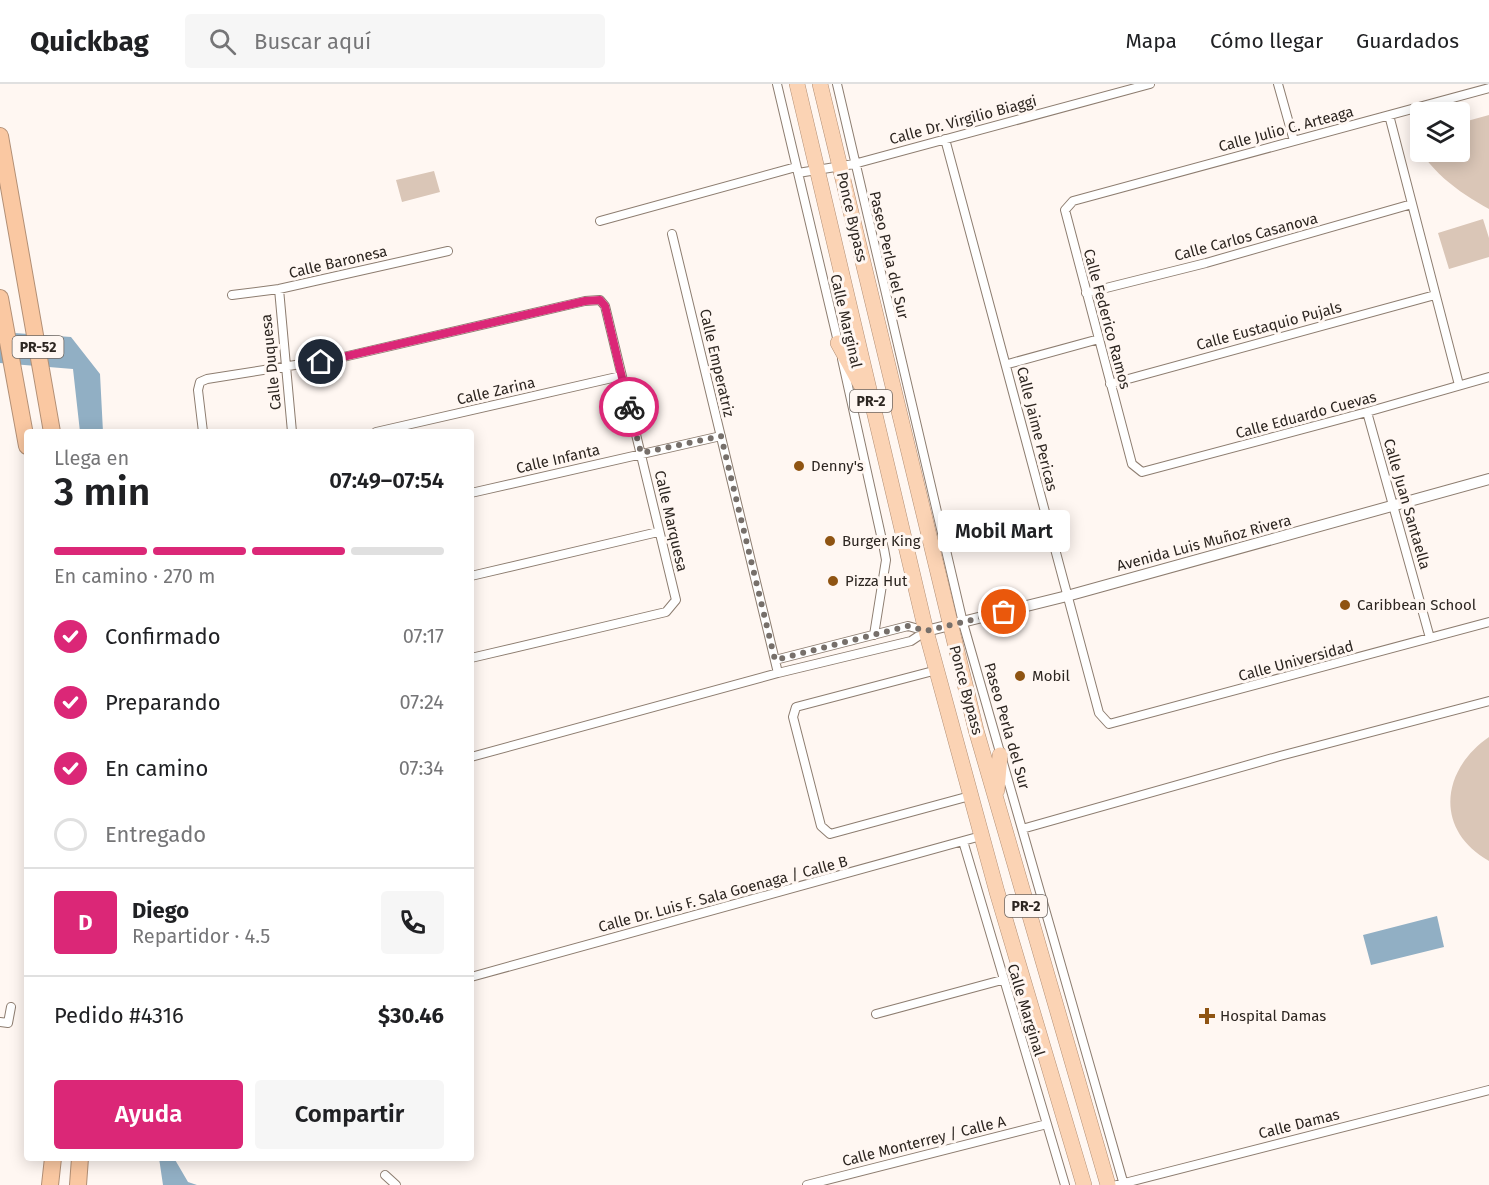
<!DOCTYPE html>
<html lang="es">
<meta charset="utf-8">
<style>
:root{--surface:#fff;--page:#f6f6f6;--text:#202124;--muted:#757577;--line:#e0e0e0;--accent:#db2777}
body{margin:0;font-family:"Fira Sans",sans-serif;background:var(--page);color:var(--text);height:100vh;display:flex;flex-direction:column;font-size:22px;white-space:nowrap}
*{box-sizing:border-box;margin:0}
p{font-size:20px;color:var(--muted)}
.icon{flex:none;width:33px;height:33px;fill:none;stroke:currentColor;stroke-width:2;stroke-linecap:round;stroke-linejoin:round}
.map{position:relative;flex:1;overflow:hidden}
.side{position:absolute;left:24px;top:345px;width:450px;height:732px;display:flex;flex-direction:column;background:var(--surface);border-radius:6px;box-shadow:0 3px 15px #0003}
.side>*{flex:none}
.controls{position:absolute;left:1410px;top:18px;display:grid;gap:12px}
.controls a{display:grid;place-items:center;width:60px;height:60px;border-radius:6px;background:var(--surface);box-shadow:0 3px 15px #0003;font-size:30px}
.pin{position:absolute;display:grid;place-items:center;width:51px;height:51px;color:#fff;margin:-26px;border:3px solid #fff;border-radius:50%;box-shadow:0 2px 6px #0007}
.courier{position:absolute;display:grid;place-items:center;width:60px;height:60px;margin:-30px;border:4px solid #db2777;border-radius:50%;background:#fff;color:#222;box-shadow:0 2px 8px #0007}
.bubble{position:absolute;height:42px;border-radius:6px;background:var(--surface);box-shadow:0 3px 15px #0003;font-size:20px;font-weight:600;line-height:42px;text-align:center}
.head em{font-style:normal;font-weight:600}
.head div{display:flex;flex-direction:column-reverse}
.head{display:flex;align-items:center;justify-content:space-between;height:102px;padding:0 30px}
h1{font-size:39px;font-weight:600;line-height:45px}
.bar{display:grid;grid-template-columns:repeat(4,1fr);gap:9px 6px;align-content:center;height:72px;padding:0 30px}
.bar i{height:8px;border-radius:4px;background:var(--line)}
.bar .selected{background:var(--accent)}
.bar p{grid-column:span 4}
.line{display:flex;align-items:center;gap:15px;padding:0 30px;border-top:2px solid var(--line)}
.line div{flex:1}
.round{display:grid;place-items:center;flex:none;width:63px;height:63px;border-radius:6px;background:var(--page)}
ol{padding:0 30px;list-style:none}
li{display:flex;align-items:center;gap:18px;height:66px}
li p{margin-inline-start:auto}
li .icon{padding:6px;border-radius:50%;background:var(--accent);color:#fff;stroke-width:4}
li:last-child{color:var(--muted)}
li i{width:33px;height:33px;border:3px solid var(--line);border-radius:50%}
.primary-button{display:flex;gap:12px;margin-top:auto;padding:12px 30px}
.primary-button a{flex:1;height:69px;border-radius:6px;background:var(--accent);color:#fff;font-size:24px;font-weight:600;line-height:69px;text-align:center}
.primary-button a+a{background:var(--page);color:var(--text)}
header{display:flex;align-items:center;gap:36px;box-sizing:border-box;height:84px;padding:0 30px;background:var(--surface);border-bottom:2px solid var(--line)}
header strong{font-size:28px}
nav{display:flex;gap:33px;margin-inline-start:auto;font-size:21px}
.search{width:420px;height:54px;background:var(--page);display:flex;align-items:center;gap:15px;box-sizing:border-box;padding:0 21px;border-radius:6px;color:var(--muted);font-size:22px}
.map>svg:first-child{display:block}
.green{fill:#dac6b7}
.water{fill:#91afc4}
.lines{fill:none;stroke-linecap:round;stroke-linejoin:round}
.minor-casing{stroke:#8d7d70;stroke-width:10}
.tertiary-casing{stroke:#8d7d70;stroke-width:12}
.trunk-casing{stroke:#b28f75;stroke-width:16}
.motorway-casing{stroke:#b28f75;stroke-width:18}
.minor{stroke:#fff;stroke-width:8}
.tertiary{stroke:#fff;stroke-width:10}
.trunk{stroke:#fbd3b4;stroke-width:15}
.motorway{stroke:#fac8a2;stroke-width:16}
.done{stroke:#766f6a;stroke-width:6;stroke-dasharray:0 10.8}
.route{stroke:#db2777;stroke-width:8}
.poi-dot{fill:#8f5412;stroke:#fff7f2;stroke-width:2}
.labels{text-anchor:middle;dominant-baseline:central;stroke-width:6;stroke-linejoin:round;paint-order:stroke}
.shield{fill:#fff7f2;stroke:#6c6560;stroke-width:1.5}
.shield-label{font-size:14px;font-weight:bold;fill:#2d2621}
.street-label{font-size:15px;fill:#2d2621;stroke:#fff7f2}
.poi-label{font-size:15px;fill:#2d2621;stroke:#fff7f2;text-anchor:start}
</style>
<header>
<strong>Quickbag</strong>
<div class="search"><svg class="icon" aria-label="search" viewBox="0 0 24 24"><circle cx="10" cy="10" r="6"/><path d="M15 15l6 6"/></svg>Buscar aquí</div>
<nav><a>Mapa</a><a>Cómo llegar</a><a>Guardados</a></nav>
</header>
<div class="map">
<svg width="1489" height="1101" viewBox="0 0 1489 1101">
<rect width="100%" height="100%" fill="#fff7f2"/>
<path class="green" d="M1489,31v94c-31,-17 -63,-40 -77,-74l8,-2v19h40v-29z
M434,87l6,21 -38,10 -6,-22z
M1483,135l6,19v19l-40,12 -11,-36z
M1489,653v124c-55,-31 -48,-91 0,-124z"/>
<path class="water" d="M0,248l71,5 29,37 3,58h-23l-7,-63 -73,-6z
M1437,832l7,31 -73,18 -8,-30z
M159,1074h15l14,24 9,3h-34z"/>
<g class="lines">
<g class="minor-casing">
<path id="minor" d="M777,0l62,262
M837,0l126,539 161,562
M1278,0l16,57
M1489,4l-416,113 -8,9 67,254 10,8 225,-60 122,-35
M1389,31l70,270
M945,55l154,574 10,11 380,-102
M798,89l56,-9 296,-80
M600,137l196,-54
M672,150l106,439
M279,205l13,143
M1086,209l120,-30 206,-59
M232,211l47,-6 169,-38
M842,275l42,190 2,11 -12,75
M1008,280l91,-25
M1110,300l325,-89
M1367,328l63,226
M203,348l-5,-42 2,-8 7,-3 132,-21 246,-57 15,-1 5,6 71,294 -10,12 -195,46
M376,348l245,-56
M471,409l250,-57
M471,492l187,-44
M937,586l-141,37 -3,10 28,109 9,8 140,-38
M471,673l307,-84 133,-32 15,-10 -18,-5 -133,34
M1022,745l258,-73 209,-55
M963,757l102,344
M471,893l510,-141
M876,930l126,-34
M0,938l8,1 3,-16
M385,1091l11,10
M807,1101l240,-61
M1117,1101l372,-95"/>
</g>
<g class="tertiary-casing">
<path id="tertiary" d="M926,547l141,-35 422,-117"/>
</g>
<g class="trunk-casing">
<path id="trunk" d="M797,0l129,547 71,261 87,293
M820,0l156,646 132,455
M838,259l23,42
M997,706l3,-35"/>
</g>
<g class="motorway-casing">
<path id="motorway" d="M0,52l52,296
M0,214l27,148
M50,1101l3,-27
M78,1101l2,-27"/>
</g>
<use href="#minor" class="minor"/>
<use href="#tertiary" class="tertiary"/>
<use href="#trunk" class="trunk"/>
<use href="#motorway" class="motorway"/>
</g>
<g class="lines">
<path class="done" d="M629,323l12,46 80,-17 54,224 133,-34 18,5 78,-19"/>
<path class="route" d="M321,278l264,-61 15,-1 5,6 24,101"/>
</g>
<g class="poi-dot">
<circle cx="799" cy="382" r="6"/>
<circle cx="830" cy="457" r="6"/>
<circle cx="833" cy="497" r="6"/>
<circle cx="1345" cy="521" r="6"/>
<circle cx="1020" cy="592" r="6"/>
<path d="M1204 923h6v6h6v6h-6v6h-6v-6h-6v-6h6z"/>
</g>
<g class="labels">
<g class="shield">
<rect x="12.5" y="252" width="51" height="22" rx="4.5"/>
<rect x="850" y="306" width="42" height="22" rx="4.5"/>
<rect x="1005" y="811" width="42" height="22" rx="4.5"/>
</g>
<g class="shield-label">
<text x="38" y="263">PR-52</text>
<text x="871" y="317">PR-2</text>
<text x="1026" y="822">PR-2</text>
</g>
<g class="street-label">
<text transform="translate(963 36) rotate(-15)">Calle Dr. Virgilio Biaggi</text>
<text transform="translate(1286 45) rotate(-15)">Calle Julio C. Arteaga</text>
<text transform="translate(852 133) rotate(77)">Ponce Bypass</text>
<text transform="translate(1246 153) rotate(-15)">Calle Carlos Casanova</text>
<text transform="translate(889 171) rotate(77)">Paseo Perla del Sur</text>
<text transform="translate(338 178) rotate(-13)">Calle Baronesa</text>
<text transform="translate(1107 235) rotate(75)">Calle Federico Ramos</text>
<text transform="translate(846 237) rotate(77)">Calle Marginal</text>
<text transform="translate(1269 242) rotate(-15)">Calle Eustaquio Pujals</text>
<text transform="translate(271 278) rotate(-96)">Calle Duquesa</text>
<text transform="translate(717 279) rotate(77)">Calle Emperatriz</text>
<text transform="translate(496 307) rotate(-13)">Calle Zarina</text>
<text transform="translate(1306 331) rotate(-15)">Calle Eduardo Cuevas</text>
<text transform="translate(1037 345) rotate(76)">Calle Jaime Pericas</text>
<text transform="translate(558 375) rotate(-13)">Calle Infanta</text>
<text transform="translate(1407 420) rotate(74)">Calle Juan Santaella</text>
<text transform="translate(671 437) rotate(77)">Calle Marquesa</text>
<text transform="translate(1204 459) rotate(-15)">Avenida Luis Muñoz Rivera</text>
<text transform="translate(1296 577) rotate(-15)">Calle Universidad</text>
<text transform="translate(966 606) rotate(75)">Ponce Bypass</text>
<text transform="translate(1007 642) rotate(74)">Paseo Perla del Sur</text>
<text transform="translate(723 810) rotate(-15)">Calle Dr. Luis F. Sala Goenaga / Calle B</text>
<text transform="translate(1026 926) rotate(73)">Calle Marginal</text>
<text transform="translate(1299 1040) rotate(-14)">Calle Damas</text>
<text transform="translate(924 1057) rotate(-14)">Calle Monterrey / Calle A</text>
</g>
<g class="poi-label">
<text x="811" y="382">Denny's</text>
<text x="842" y="457">Burger King</text>
<text x="845" y="497">Pizza Hut</text>
<text x="1357" y="521">Caribbean School</text>
<text x="1032" y="592">Mobil</text>
<text x="1220" y="932">Hospital Damas</text>
</g>
</g>
</svg>
<div class="controls">
<a><svg class="icon" aria-label="layers" viewBox="0 0 24 24"><path d="M12 4l9 5-9 5-9-5zM3 14l9 5 9-5"/></svg></a>
</div>
<div class="pin" style="left:1004px;top:528px;background:#ea580c"><svg class="icon" aria-label="bag" viewBox="0 0 24 24"><path d="M5 8h14l-1 12H6zM9 8a3 3 0 0 1 6 0"/></svg></div>
<div class="pin" style="left:321px;top:278px;background:#1f2937"><svg class="icon" aria-label="home" viewBox="0 0 24 24"><path d="M3 11l9-7 9 7M6 9v11h12V9"/></svg></div>
<div class="courier" style="left:629px;top:323px"><svg class="icon" aria-label="bike" viewBox="0 0 24 24"><circle cx="6" cy="16" r="4"/><circle cx="18" cy="16" r="4"/><path d="M6 16l4-8h5l3 8M10 8l3 8H6M13 5h3"/></svg></div>
<div class="bubble" style="left:938px;top:426px;width:132px">Mobil Mart</div>
<section class="side">
<div class="head"><div><h1>3 min</h1><p>Llega en</p></div><em>07:49–07:54</em></div>
<div class="bar"><i class="selected"></i><i class="selected"></i><i class="selected"></i><i></i><p>En camino · 270 m</p></div>
<ol>
<li><svg class="icon" aria-label="check" viewBox="0 0 24 24"><path d="M5 12l5 5 9-10"/></svg>Confirmado<p>07:17</p></li>
<li><svg class="icon" aria-label="check" viewBox="0 0 24 24"><path d="M5 12l5 5 9-10"/></svg>Preparando<p>07:24</p></li>
<li><svg class="icon" aria-label="check" viewBox="0 0 24 24"><path d="M5 12l5 5 9-10"/></svg>En camino<p>07:34</p></li>
<li><i></i>Entregado</li>
</ol>
<div class="line" style="height:108px"><b class="round" style="background:var(--accent);color:#fff">D</b><div><b>Diego</b><p>Repartidor · 4.5</p></div><a class="round"><svg class="icon" aria-label="phone" viewBox="0 0 24 24"><path d="M5 4h4l2 5-3 2q2 4 5 5l2-3 5 2v4C11 20 4 13 5 4z"/></svg></a></div>
<div class="line" style="height:78px"><div>Pedido #4316</div><b>$30.46</b></div>
<div class="primary-button"><a>Ayuda</a><a>Compartir</a></div>
</section>
</div>
